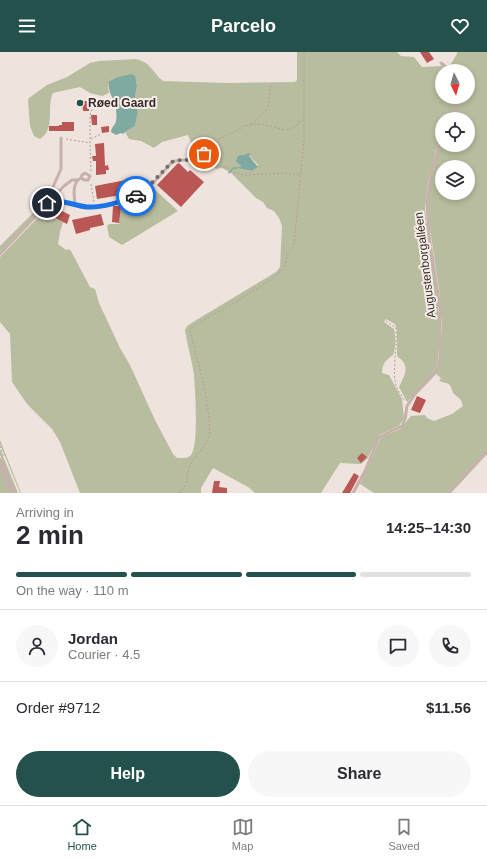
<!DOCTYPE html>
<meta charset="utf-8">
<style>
:root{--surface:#fff;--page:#f7f7f7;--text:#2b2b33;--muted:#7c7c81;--line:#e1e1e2;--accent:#24514b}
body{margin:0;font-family:Helvetica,sans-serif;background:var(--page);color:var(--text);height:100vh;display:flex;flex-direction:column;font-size:15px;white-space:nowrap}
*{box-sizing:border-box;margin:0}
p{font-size:13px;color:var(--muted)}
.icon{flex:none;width:22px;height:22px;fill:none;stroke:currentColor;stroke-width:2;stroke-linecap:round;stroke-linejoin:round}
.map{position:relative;height:441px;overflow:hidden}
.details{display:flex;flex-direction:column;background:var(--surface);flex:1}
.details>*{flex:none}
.needle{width:26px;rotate:175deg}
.tools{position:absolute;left:435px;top:12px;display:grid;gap:8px}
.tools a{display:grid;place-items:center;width:40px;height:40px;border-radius:50%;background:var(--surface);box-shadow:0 2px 6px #0003;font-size:20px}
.pin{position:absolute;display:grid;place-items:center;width:34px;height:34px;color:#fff;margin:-17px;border:2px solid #fff;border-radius:50%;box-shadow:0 1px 4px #0007}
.courier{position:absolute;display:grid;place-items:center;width:40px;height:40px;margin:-20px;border:3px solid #1a73e8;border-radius:50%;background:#fff;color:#222;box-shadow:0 1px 5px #0007}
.overview em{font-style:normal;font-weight:800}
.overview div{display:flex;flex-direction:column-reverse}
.overview{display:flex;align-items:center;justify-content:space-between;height:68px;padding:0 16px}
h1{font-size:26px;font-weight:800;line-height:30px}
.bar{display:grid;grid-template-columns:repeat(4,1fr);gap:6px 4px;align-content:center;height:48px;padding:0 16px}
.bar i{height:5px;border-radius:3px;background:var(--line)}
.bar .on{background:var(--accent)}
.bar p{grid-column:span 4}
.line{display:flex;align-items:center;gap:10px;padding:0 16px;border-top:1px solid var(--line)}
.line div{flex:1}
.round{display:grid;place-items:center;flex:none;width:42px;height:42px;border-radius:21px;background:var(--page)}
.action{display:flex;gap:8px;margin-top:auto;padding:8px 16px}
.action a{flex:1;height:46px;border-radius:24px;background:var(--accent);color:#fff;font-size:16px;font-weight:800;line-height:46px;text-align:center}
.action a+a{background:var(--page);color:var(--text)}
header{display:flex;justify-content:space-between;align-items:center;height:52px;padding:0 16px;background:var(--accent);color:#fff;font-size:18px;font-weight:800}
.tab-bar{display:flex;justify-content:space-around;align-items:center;height:56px;border-top:1px solid var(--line);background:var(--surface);font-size:11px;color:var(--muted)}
.tab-bar a{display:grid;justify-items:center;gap:2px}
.tab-bar .on{color:var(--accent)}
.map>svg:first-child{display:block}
.green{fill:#b9bd9f;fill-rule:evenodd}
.water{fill:#80a9a2}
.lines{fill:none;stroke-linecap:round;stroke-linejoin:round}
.stream{stroke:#80a9a2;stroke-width:1.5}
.building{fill:#b85753}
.path{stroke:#b29c95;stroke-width:1;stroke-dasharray:2 2;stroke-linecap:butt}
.lane{stroke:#c6b2ab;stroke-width:3}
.street{stroke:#c6b2ab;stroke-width:6}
.done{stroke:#766b68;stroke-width:4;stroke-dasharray:0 7.2}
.route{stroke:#1a73e8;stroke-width:5}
.poi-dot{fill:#24514b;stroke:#f7eee9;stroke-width:1.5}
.labels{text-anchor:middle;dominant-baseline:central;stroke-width:4;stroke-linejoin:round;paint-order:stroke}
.poi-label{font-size:12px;font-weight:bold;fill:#352a29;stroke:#f7eee9;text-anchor:start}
.street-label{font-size:12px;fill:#352a29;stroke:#f7eee9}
</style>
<header><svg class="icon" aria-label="menu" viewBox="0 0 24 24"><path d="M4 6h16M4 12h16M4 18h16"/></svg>Parcelo<svg class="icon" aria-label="heart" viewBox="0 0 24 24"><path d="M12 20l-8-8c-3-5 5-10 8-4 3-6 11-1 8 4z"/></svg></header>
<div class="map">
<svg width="487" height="441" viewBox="0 0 487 441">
<rect width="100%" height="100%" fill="#efe3de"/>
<path class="green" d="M297,0h100l4,4 13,1 8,10 21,-1 7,5h-8v26h14v8l-5,14h-9v17l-6,14 -5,19 -3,15 -3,24 3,28 10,66 2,26 -2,32 -2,11 -29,31 -8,-15c6,-13 12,-21 -2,-31v-26l-2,-6 -9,-5 -2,3 10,7c2,8 2,18 -1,26 -7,5 -11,9 -11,18l7,2 13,24 2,19 -5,8 -20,9 -11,23 -7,6 -21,-1 -19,30h-66l-7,-6 -35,-19 -12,20v5h-121l-20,-51 -8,-13 -25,-25 -15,-22 -2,-48 -10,-12v-65l43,-45 1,2 19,8 -3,10 -2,12 8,6 3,-1 2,2 19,36 5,2 4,14 21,45 10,17 25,55 18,34 4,4c5,0 11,1 14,-3 8,-10 4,-65 3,-80 -2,-15 -7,-30 -9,-45l2,-4 11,-7 78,-47 4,-5 2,-41 -3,-8 -5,-7 -7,-3 -4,-6 -7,-4 -25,-25 -9,-5 -6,1 -11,-9v-5l-2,-2 -12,1 1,-9 -4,-10 -26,7 -8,6 -13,-7 -12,-2 -4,-7 10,-6 3,-14 -3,-15 2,-14 -8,-8 -19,5 -2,7 1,6 -7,3 -12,-3 -10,-6 -27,6c-7,15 3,36 -13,46l-6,-3 -4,-10 -2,-25 1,-3 18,-13 20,-8 23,-14 9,-2 37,-2c16,4 16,13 27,22l64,2 68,-1 2,-2zM244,102l5,1 9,10 -1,3 -5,3 -14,-3 3,-1 -2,-4z
M457,0h30v399l-39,42h-74l-14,-9 21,-47 19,-8 11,-13 14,-1 2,3 7,3 18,-7 11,-8 -2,-6 -8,-7 -2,-6 -2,-3 -10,-3 2,-3 -5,-4 3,-7 3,-42 -3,-36 -11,-73v-21l6,-28 8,-28v6h26v-26h-15l4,-11 1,-11h10v-26h-16l-3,-4 8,-13zM442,115h26v26h-26z
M154,137l24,22 -56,34 -13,-8 -2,-11 2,-2h10l1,-21 25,-4z
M39,155l1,2 -2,3 -38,40v-6z
M0,388l21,53h-1l-20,-49z
M0,397l18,44h-3l-15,-38z
M0,414l11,27h-11z"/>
<path class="water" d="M132,22l3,2 2,9 -2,12 3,15 -3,14 -10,6 -2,2 -2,-1 -5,2 -5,-3c0,-5 4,-6 5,-11 1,-3 0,-9 0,-13 -2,-10 -9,-16 -7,-27l9,-4z
M250,101l1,1 -2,1 1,2 8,10 -6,4 -15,-3 4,-2 -5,-5 2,-5z"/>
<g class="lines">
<path class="stream" d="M229,121l4,-5h4"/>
</g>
<path class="building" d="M420,0h9l5,7 -7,4z
M82,49h7v10h-6z
M91,63h6v10h-5z
M62,70h12v9h-25v-5h10v-1h3z
M109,74v6l-7,1 -1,-6z
M104,91l1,23 3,-1 1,5h-3v4l-10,1v-14h-3l-1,-5h4l-1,-12z
M179,111l9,9 2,-2 14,12 -23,25 -24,-22 20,-21z
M131,127l2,14 -36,6 -2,-13z
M113,154h8l-2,17 -7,-1z
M58,157l12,6 -3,9 -12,-6 1,-2 -5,-1 2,-5 5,1z
M101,162l3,11 -14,3v2l-14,4 -4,-14z
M417,344l9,4 -6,13 -9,-3z
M362,401l5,4 -6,6 -4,-5z
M354,421l5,3 -9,17h-8z
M214,429h6l-1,6 8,1v5h-15z"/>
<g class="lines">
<path class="path" d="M251,72l14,-12 3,-5 3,-23
M66,87l24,4
M91,87l10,-5
M206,98l7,-8 32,-16 9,-2 12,1 20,5 10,-4 8,-9
M205,107l8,5 15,4 4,4 13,3 40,-2 15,2
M91,119c-1,-18 -1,-36 -1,-54 0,-5 3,-8 3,-12
M91,132l3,18
M386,269l10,7c2,17 -5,45 1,60 2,4 5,9 8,13
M0,394l4,11
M179,441l7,-9 2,-13 4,-9 14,-19 4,-8 -1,-18 -4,-27 -15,-59 3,-5 34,-19 42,-26 12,-10 3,-4 3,-11 7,-11 10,-106v-87"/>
<path class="lane" d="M441,11l10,8
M452,67l4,-10 1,-12
M48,144l1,-9
M47,151c12,-5 25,2 37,4 13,2 48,-7 60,-16 10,-7 19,-19 28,-29 9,-4 24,1 32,-8
M47,151l1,-5 13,-29v-31
M75,152c-1,-8 -3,-22 6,-26l3,2h4l2,-4 -5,-3 -3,2 -1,3
M0,202l64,-68 8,-6h6
M353,441l12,-22 14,-34 23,-11 3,-7 2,-13 8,-12 22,-23 3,-12v-51l-11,-72 -2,-33 5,-34 10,-32
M449,441l38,-41"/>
<path class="street" d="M0,409l13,32"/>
</g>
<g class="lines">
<path class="done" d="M136,144l7,-4 29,-30c9,-4 24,1 32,-8"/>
<path class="route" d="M47,151c14,-5 27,3 40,4 14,1 36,-6 49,-11"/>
</g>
<circle class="poi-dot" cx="80" cy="51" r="4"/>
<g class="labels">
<g class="poi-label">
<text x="88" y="51">Røed Gaard</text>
</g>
<g class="street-label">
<text transform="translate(425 213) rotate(-97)">Augustenborgalléen</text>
</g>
</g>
</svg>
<div class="tools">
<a><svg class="needle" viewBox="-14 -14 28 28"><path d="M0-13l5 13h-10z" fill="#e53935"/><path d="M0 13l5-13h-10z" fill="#7c7c81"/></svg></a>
<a><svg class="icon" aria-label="locate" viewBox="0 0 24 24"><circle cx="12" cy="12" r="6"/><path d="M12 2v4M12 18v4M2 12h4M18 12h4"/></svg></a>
<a><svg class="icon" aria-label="layers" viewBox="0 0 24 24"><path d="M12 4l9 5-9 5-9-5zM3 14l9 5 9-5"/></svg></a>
</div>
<div class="pin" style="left:204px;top:102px;background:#ea580c"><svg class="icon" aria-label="bag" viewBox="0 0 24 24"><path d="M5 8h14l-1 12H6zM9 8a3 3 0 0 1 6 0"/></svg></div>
<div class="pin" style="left:47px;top:151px;background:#1f2937"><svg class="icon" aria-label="home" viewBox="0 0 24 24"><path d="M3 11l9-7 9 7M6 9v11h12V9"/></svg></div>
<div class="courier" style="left:136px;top:144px"><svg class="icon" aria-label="car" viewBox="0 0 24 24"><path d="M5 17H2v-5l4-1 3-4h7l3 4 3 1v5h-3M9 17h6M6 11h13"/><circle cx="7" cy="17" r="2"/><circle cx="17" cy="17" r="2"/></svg></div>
</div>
<section class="details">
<div class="overview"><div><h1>2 min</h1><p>Arriving in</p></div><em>14:25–14:30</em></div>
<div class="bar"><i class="on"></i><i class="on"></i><i class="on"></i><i></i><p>On the way · 110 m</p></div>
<div class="line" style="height:72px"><a class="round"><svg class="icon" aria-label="person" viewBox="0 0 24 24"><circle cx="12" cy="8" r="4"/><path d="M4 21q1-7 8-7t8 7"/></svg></a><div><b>Jordan</b><p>Courier · 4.5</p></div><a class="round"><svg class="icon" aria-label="chat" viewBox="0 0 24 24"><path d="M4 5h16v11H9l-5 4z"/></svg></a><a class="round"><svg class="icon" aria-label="phone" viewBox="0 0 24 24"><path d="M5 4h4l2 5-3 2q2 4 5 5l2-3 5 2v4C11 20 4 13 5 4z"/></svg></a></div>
<div class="line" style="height:52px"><div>Order #9712</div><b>$11.56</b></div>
<div class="action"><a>Help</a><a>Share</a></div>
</section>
<nav class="tab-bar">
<a class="on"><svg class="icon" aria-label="home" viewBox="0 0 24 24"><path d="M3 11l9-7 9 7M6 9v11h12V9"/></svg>Home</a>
<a><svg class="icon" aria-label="map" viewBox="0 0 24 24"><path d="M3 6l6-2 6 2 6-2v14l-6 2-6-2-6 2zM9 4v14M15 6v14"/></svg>Map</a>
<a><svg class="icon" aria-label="saved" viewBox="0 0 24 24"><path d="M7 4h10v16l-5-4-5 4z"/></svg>Saved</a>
</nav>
